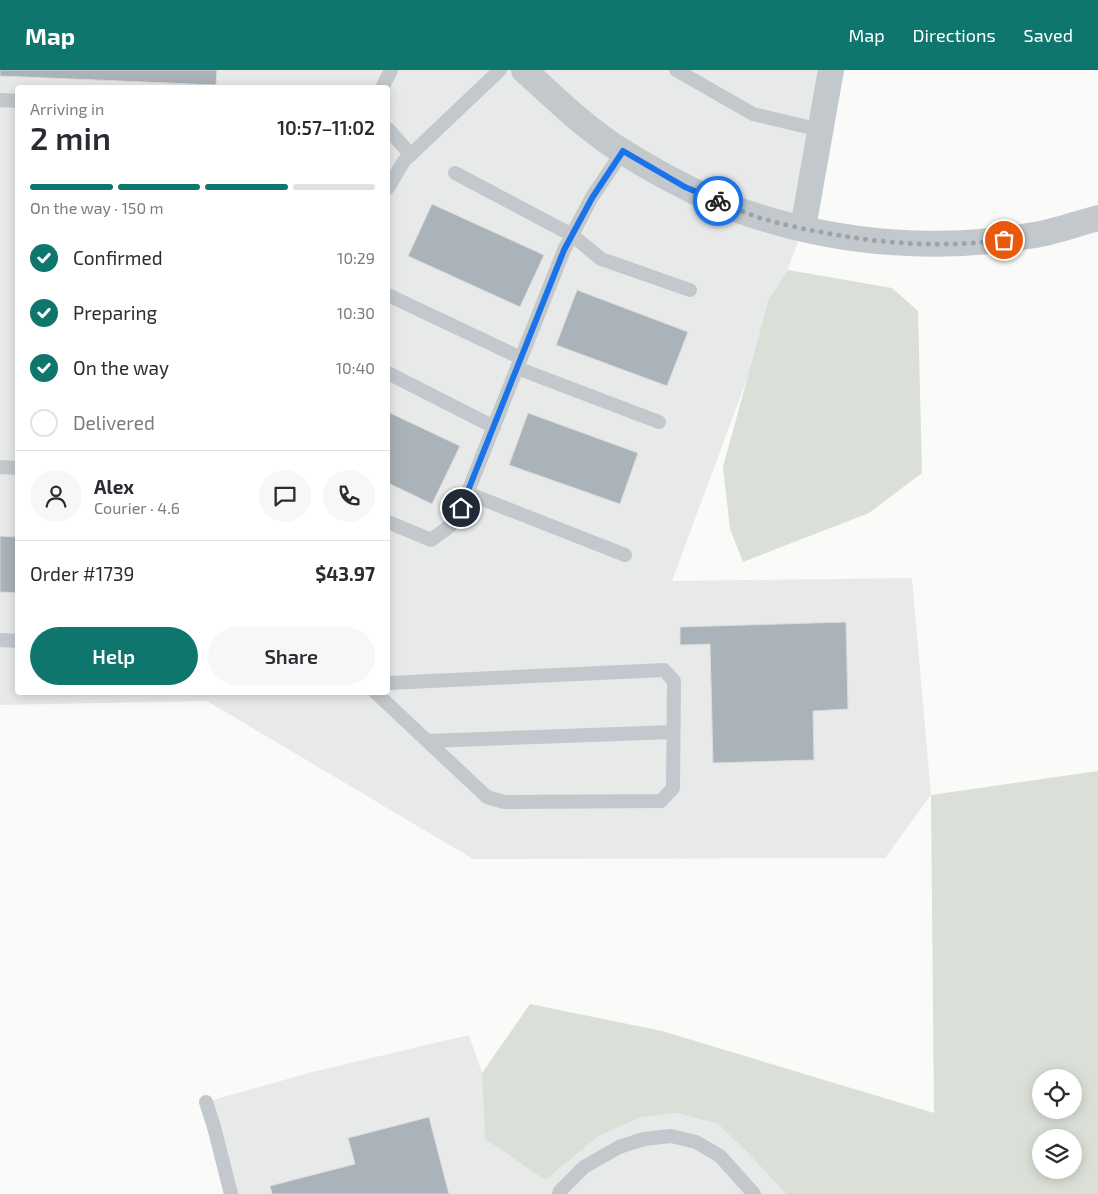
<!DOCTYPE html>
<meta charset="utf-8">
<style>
:root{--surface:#fff;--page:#f7f7f7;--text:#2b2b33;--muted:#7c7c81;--line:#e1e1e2;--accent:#0f766e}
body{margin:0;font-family:"Exo 2",sans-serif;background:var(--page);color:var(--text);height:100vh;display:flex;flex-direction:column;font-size:19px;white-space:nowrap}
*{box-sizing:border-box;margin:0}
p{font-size:16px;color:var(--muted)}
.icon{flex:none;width:28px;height:28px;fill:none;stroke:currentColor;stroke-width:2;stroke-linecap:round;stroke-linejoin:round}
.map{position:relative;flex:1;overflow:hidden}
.panel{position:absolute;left:15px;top:15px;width:375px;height:610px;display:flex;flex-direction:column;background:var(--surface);border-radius:5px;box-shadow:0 2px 12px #0003}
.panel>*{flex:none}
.buttons{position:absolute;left:1032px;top:999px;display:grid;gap:10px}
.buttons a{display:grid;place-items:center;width:50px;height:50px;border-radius:50%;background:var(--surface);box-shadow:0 2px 12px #0003;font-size:25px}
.pin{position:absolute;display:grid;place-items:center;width:42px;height:42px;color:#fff;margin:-21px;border:2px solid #fff;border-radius:50%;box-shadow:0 1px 5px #0007}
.courier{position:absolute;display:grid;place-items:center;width:50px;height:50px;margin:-25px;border:4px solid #1a73e8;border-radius:50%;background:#fff;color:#222;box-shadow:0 1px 6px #0007}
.summary em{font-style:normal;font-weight:600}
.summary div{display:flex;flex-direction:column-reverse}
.summary{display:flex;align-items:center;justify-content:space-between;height:85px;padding:0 15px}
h1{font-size:32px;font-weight:600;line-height:38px}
.bar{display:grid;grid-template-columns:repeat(4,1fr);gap:8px 5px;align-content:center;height:60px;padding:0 15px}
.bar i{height:6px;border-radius:4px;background:var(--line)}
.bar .selected{background:var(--accent)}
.bar p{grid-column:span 4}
.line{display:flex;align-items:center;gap:12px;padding:0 15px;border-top:1px solid var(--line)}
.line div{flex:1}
.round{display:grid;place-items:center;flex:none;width:52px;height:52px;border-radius:26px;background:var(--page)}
ol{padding:0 15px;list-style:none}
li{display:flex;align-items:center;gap:15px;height:55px}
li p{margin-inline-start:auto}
li .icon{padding:5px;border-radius:50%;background:var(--accent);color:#fff;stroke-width:4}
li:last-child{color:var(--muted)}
li i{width:28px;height:28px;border:2px solid var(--line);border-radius:50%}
.action{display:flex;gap:10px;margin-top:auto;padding:10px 15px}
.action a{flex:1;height:58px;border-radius:30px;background:var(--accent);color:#fff;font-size:20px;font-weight:600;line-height:58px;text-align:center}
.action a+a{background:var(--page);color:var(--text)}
header{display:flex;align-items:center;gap:30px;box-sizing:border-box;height:70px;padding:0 25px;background:var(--accent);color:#fff}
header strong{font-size:24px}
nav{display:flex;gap:28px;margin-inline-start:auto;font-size:18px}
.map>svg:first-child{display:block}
.built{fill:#e8e9e9;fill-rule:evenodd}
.green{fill:#dadfd7;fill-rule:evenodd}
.building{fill:#aab3b9;stroke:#dcdcda}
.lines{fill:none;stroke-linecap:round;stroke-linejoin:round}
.lane{stroke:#c3c8cc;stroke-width:14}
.street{stroke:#c3c8cc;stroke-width:26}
.done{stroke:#99a4ac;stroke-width:5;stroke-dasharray:0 9}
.route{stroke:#1a73e8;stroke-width:6}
</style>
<header>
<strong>Map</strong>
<nav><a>Map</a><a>Directions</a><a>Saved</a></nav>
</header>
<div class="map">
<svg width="1098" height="1124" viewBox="0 0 1098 1124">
<rect width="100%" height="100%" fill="#fafaf8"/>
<path class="built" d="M0,0h829l-26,158 -131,353 240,-3 19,217 -46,63 -412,1 -266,-158 -207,4zM18,18h370v604h-370z
M469,965l13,38 3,66 60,41 54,-44 43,-19 35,-4 41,11 29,28 39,42h-555l-25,-92 106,-30z"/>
<path class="green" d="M788,200l104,18 26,23 4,162 -53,40 -126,49 -13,-33 -7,-62 46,-168z
M1098,701v423h-312l-39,-42 -29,-28 -41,-11 -35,4 -43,19 -54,44 -60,-41 -3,-66 48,-69 132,27 272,82 -3,-318zM1041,1008h33v32h-33zM1041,1068h33v32h-33z"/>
<path class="building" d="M0,0h217l-1,15 -216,-9z
M432,134l112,51 -24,52 -112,-51z
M577,220l111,42 -21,54 -111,-41z
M388,342l72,34 -28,58 -44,-21z
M528,343l110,40 -18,51 -111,-39z
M0,466l18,1v56l-18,-1z
M846,552l2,87 -35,2 1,49 -101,3 -3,-119 -30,1v-18z
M429,1047l20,77h-177l-2,-8 85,-22 -7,-26z"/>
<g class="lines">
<path class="lane" d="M676,0l77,44 67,16
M382,18l9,-18
M0,30l18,1
M388,59l23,26
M455,103l117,62 29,24 89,31
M388,118l16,-27 96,-91
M388,225l133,63
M517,298l142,54
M388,303l106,54
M0,397l18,1
M467,423l158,62
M388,452l43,18 19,-14 11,-17 103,-259 28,-53 31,-46
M0,570l18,1
M375,622l112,105 17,5 157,-1 12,-13 1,-107 -10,-11 -276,13
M427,671l246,-9
M206,1032l8,25 17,67
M559,1124l1,-3 24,-24 35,-20 25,-8 27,-3 25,6 24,14 34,38"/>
<path class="street" d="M524,0c31,28 61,58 96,80 40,25 90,52 136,66 87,28 182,35 272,20 24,-3 47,-12 70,-18
M803,158l28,-158"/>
</g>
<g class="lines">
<path class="done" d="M718,131c12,5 24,10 36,15 21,7 45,12 67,16 60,12 122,16 183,8"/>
<path class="route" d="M461,438l103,-258 28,-52 31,-47 62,36 33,14"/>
</g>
</svg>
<div class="buttons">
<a><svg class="icon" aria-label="locate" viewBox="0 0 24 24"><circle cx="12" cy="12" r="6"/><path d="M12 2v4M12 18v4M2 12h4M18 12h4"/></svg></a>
<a><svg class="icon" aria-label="layers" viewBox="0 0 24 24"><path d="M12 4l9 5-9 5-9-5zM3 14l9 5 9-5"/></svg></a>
</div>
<div class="pin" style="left:1004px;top:170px;background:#ea580c"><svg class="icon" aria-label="bag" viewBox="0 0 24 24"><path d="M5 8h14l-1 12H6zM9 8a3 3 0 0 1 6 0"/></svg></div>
<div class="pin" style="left:461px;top:438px;background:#1f2937"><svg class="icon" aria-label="home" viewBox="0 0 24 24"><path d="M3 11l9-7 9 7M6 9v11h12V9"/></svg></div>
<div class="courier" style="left:718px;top:131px"><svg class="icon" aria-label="bike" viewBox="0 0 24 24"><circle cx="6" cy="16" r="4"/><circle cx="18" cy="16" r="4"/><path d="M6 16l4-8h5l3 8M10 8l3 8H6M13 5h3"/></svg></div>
<section class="panel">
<div class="summary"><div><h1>2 min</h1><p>Arriving in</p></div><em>10:57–11:02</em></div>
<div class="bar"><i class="selected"></i><i class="selected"></i><i class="selected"></i><i></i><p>On the way · 150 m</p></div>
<ol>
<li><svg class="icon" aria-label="check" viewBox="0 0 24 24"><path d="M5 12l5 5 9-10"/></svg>Confirmed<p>10:29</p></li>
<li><svg class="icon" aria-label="check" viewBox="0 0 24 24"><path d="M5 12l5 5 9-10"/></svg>Preparing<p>10:30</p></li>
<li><svg class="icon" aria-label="check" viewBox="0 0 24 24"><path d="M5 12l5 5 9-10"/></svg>On the way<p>10:40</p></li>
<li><i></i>Delivered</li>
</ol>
<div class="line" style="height:90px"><a class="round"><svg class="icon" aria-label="person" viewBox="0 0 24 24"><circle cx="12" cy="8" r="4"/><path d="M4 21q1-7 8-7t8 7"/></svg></a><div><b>Alex</b><p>Courier · 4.6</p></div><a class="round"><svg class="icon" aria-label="chat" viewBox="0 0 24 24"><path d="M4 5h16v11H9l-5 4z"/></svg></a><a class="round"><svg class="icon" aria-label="phone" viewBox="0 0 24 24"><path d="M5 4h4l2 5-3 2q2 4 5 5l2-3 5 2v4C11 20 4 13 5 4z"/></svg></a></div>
<div class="line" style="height:65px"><div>Order #1739</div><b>$43.97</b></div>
<div class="action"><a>Help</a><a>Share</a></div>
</section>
</div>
